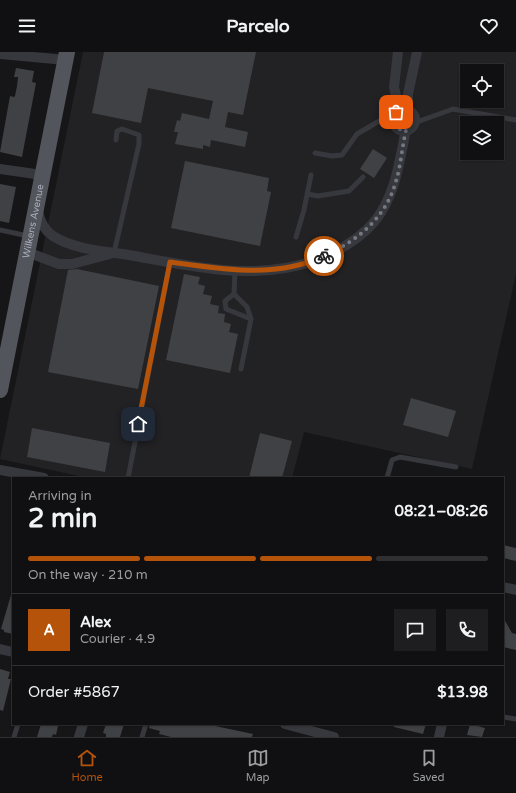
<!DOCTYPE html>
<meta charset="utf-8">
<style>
:root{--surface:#101012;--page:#1e1e20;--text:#f1f3f6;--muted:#9c9d9f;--line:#303032;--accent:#b45309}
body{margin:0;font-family:"Varela Round",sans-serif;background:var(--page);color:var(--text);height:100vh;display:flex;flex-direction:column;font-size:15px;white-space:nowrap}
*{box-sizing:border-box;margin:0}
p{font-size:13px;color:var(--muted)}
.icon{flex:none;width:22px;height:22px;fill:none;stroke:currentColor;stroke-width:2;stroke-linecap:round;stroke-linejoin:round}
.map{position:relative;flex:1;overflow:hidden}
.details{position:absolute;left:12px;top:425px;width:492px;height:248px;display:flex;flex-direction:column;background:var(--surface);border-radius:0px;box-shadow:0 1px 3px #0004,0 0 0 1px var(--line)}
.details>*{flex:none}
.controls{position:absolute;left:460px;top:12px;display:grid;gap:8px}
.controls a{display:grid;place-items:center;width:44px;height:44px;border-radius:0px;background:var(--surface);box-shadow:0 1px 3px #0004,0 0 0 1px var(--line);font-size:20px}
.pin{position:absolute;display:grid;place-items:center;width:34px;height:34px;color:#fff;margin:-17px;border-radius:8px;box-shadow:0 2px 6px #0006}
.courier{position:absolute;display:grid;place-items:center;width:40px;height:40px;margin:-20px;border:3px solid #b45309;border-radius:50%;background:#fff;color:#222;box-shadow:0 1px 5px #0007}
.headline em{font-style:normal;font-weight:700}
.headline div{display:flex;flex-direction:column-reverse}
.headline{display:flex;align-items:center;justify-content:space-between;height:68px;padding:0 16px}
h1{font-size:26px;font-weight:700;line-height:30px}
.bar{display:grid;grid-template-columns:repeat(4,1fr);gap:6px 4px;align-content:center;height:48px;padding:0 16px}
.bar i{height:5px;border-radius:3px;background:var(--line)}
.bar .current{background:var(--accent)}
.bar p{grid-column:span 4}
.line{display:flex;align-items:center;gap:10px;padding:0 16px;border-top:1px solid var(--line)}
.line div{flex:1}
.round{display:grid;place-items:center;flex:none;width:42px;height:42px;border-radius:0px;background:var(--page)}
header{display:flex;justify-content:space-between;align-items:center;height:52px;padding:0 16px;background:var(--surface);font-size:18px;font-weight:700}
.menu{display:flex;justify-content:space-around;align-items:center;height:56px;border-top:1px solid var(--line);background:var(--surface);font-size:11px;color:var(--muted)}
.menu a{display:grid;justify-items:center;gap:2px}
.menu .current{color:var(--accent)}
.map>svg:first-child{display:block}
.built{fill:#222225;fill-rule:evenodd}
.building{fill:#404145}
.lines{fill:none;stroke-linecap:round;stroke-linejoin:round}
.lane{stroke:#37383d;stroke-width:5}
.street{stroke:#37383d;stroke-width:10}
.primary{stroke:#53555c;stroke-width:16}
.done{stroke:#757880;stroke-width:4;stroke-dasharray:0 7.2}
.route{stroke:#b45309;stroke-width:5}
.labels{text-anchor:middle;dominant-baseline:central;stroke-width:3;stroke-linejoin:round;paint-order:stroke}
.street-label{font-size:10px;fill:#a8adb8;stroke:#111113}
</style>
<header><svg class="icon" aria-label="menu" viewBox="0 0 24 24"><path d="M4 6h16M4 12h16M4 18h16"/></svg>Parcelo<svg class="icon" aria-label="heart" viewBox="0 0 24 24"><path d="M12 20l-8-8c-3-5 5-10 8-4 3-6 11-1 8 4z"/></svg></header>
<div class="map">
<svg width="516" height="685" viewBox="0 0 516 685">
<rect width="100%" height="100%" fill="#161618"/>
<path class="built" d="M83,0h433v222l-44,195 -168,-37 -12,46h-204l-88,-19zM467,19h30v30h-30zM467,71h30v30h-30z"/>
<path class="building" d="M104,0h152l-13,63 -15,-3 -3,15 23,5 -3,15 -34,-7 -1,7 -7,-2v4l-28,-5 3,-12h-4l3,-12 3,1 2,-8 27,6 4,-18 -65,-13 -7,35 -49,-10z
M16,16l18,3 -2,11 4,1 -14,74 -22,-5 10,-56 4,1 1,-1 2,-10 1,-9h-4z
M373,97l14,9 -13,20 -14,-9z
M185,109l84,17 -2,13 4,1 -11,54 -89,-18z
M0,132l16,3 -7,36 -9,-2z
M77,217l82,17 -21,103 -90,-17 20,-102z
M184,222l16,3 -2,7 7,2 -2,8 9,2 -2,8 9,2 -1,7 7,1 -1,8 7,2 -2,8 9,2 -8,39 -64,-13z
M411,346l45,13 -8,26 -45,-12z
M32,376l78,15 -5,29 -78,-15z
M260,381l32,8 -10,37h-33z
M503,493l13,3v13l-13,-3z
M11,543l2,1v38l-9,-2v-2l-3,-1z
M503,565l9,16 4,1v16l-13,-3z
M0,617l10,3 -2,7h3l-8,32 -3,-1z
M41,672h14l3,2 -2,9 -3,-1 -1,3h-15z
M106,672h18l-4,13h-14v-3l-3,-1z
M150,672h56l47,10 -1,3h-81l-12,-3 1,-3 -11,-3z
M394,672h32l-3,10 -29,-7z
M470,672l15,4 -3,9 -15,-2z"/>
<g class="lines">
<path class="lane" d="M414,71l39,-14 63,11
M315,101l17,3 10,-1 15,-21 24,-14 13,-5
M307,142l11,2 31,-5 14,-14
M0,178l28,6
M296,185l8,-27 7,-35
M114,201l25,-109v-9l-17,-6 -5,2 -1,9
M235,219l-1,23 13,13 4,12 -10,50
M234,242l-9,7 1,8 25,10
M128,426l42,-215
M387,426l5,-18 8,-3 56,10
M503,665l13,2
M14,685l4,-13
M142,685l4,-13"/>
<path class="street" d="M398,0l-4,35 5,23
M0,2l66,6
M393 68a11 11 0 1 1 22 0a11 11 0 1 1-22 0Z
M408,58v-16l9,-42
M0,117l42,6
M38,159c2,11 6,19 15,25 22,14 51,15 76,19 51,9 105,22 156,13 32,-5 69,-22 90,-47 21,-27 24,-59 31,-91
M27,200l32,12h13l38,-10
M0,418l44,8
M503,535l13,3
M0,597l13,3
M285,672l49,13
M79,685l4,-13
M439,685l3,-13"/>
<path class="primary" id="s1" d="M0,338l67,-338"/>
</g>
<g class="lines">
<path class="done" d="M324,204c33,-15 62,-38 72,-75 5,-16 6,-34 10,-51 -11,1 -15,-9 -10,-18"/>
<path class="route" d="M138,372l32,-162c52,7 105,17 154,-6"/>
</g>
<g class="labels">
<g class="street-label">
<text stroke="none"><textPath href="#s1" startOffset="172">Wilkens Avenue</textPath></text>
</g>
</g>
</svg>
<div class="controls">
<a><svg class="icon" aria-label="locate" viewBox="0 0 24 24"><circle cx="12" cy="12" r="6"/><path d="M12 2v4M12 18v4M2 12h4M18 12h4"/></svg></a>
<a><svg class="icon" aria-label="layers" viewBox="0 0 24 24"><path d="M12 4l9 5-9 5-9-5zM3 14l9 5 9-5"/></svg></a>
</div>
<div class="pin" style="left:396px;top:60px;background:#ea580c"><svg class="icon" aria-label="bag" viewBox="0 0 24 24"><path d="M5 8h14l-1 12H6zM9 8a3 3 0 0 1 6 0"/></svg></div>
<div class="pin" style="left:138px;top:372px;background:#1f2937"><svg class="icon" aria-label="home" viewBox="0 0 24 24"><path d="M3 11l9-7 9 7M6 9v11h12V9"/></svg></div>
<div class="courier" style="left:324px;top:204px"><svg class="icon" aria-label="bike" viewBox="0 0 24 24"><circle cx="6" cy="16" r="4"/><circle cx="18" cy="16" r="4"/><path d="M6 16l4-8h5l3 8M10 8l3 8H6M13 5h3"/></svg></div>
<section class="details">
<div class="headline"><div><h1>2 min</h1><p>Arriving in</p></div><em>08:21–08:26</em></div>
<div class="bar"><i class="current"></i><i class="current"></i><i class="current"></i><i></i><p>On the way · 210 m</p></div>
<div class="line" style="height:72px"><b class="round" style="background:var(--accent);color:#fff">A</b><div><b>Alex</b><p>Courier · 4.9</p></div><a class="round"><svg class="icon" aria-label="chat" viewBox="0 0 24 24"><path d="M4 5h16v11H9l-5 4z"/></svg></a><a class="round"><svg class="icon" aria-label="phone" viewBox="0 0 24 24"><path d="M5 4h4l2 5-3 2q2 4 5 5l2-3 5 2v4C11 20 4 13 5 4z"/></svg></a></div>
<div class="line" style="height:52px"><div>Order #5867</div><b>$13.98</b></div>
</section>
</div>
<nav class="menu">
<a class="current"><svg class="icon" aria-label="home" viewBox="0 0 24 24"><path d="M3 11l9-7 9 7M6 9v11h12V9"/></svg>Home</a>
<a><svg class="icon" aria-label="map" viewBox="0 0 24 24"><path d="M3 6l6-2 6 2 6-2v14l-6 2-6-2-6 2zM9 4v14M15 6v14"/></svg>Map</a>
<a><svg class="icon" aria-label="saved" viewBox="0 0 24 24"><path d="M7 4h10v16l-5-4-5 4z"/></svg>Saved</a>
</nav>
